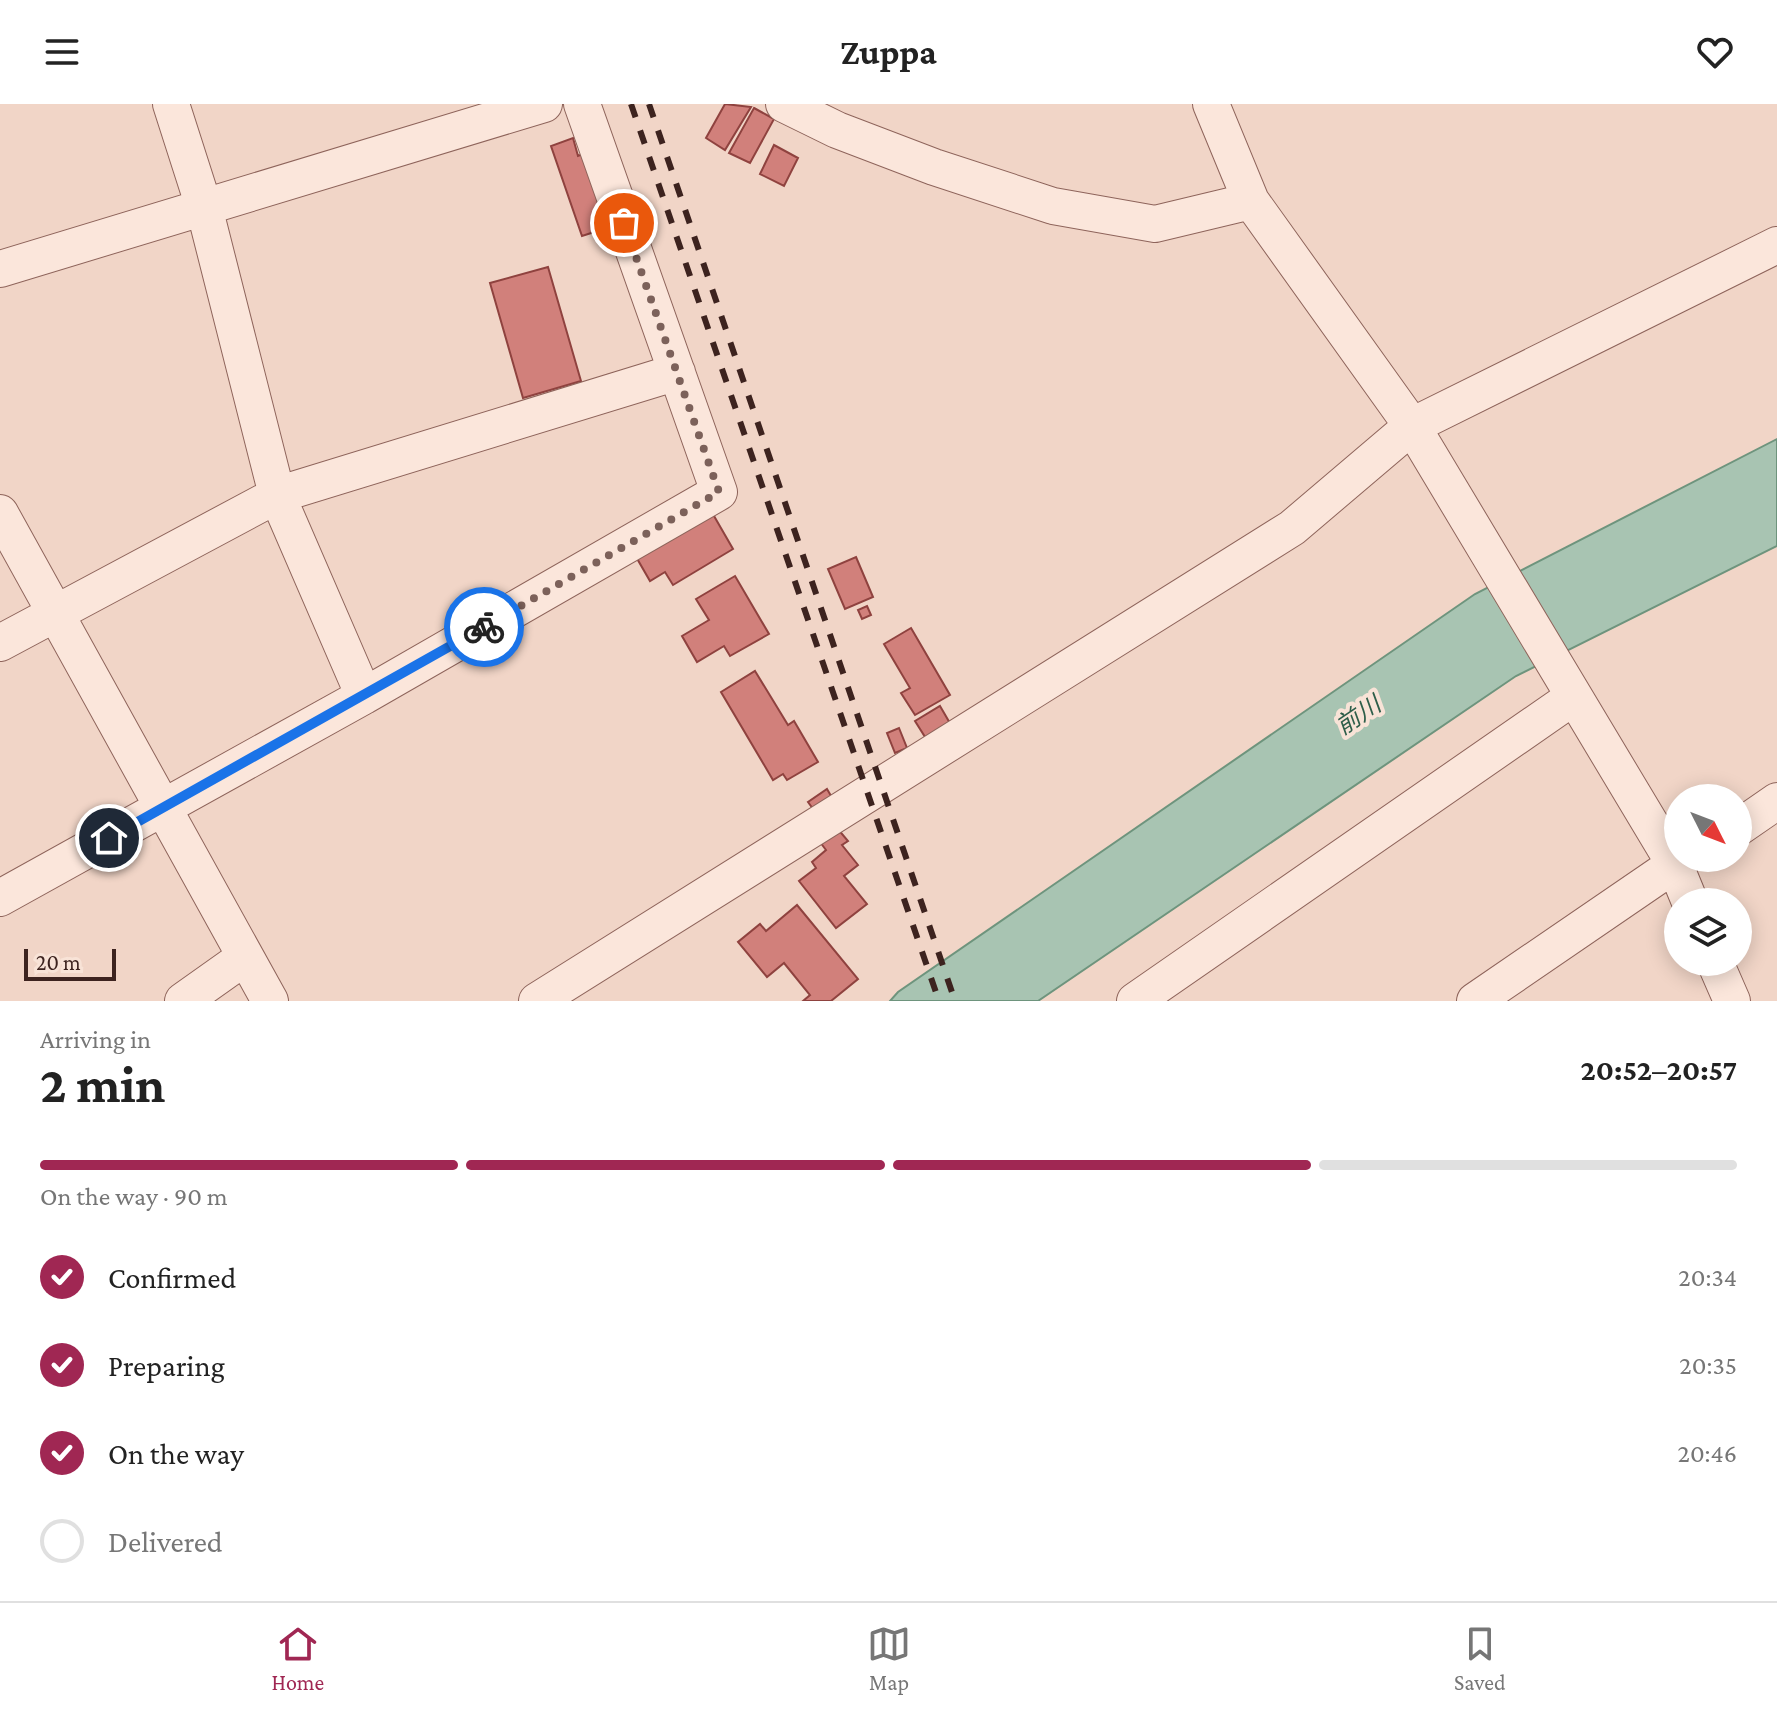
<!DOCTYPE html>
<meta charset="utf-8">
<style>
:root{--surface:#fff;--page:#f6f6f6;--text:#222;--muted:#767676;--line:#e0e0e0;--accent:#a02753}
body{margin:0;font-family:"Crimson Pro","Noto Sans JP",serif;background:var(--page);color:var(--text);height:100vh;display:flex;flex-direction:column;font-size:30px;white-space:nowrap}
*{box-sizing:border-box;margin:0}
p{font-size:26px;color:var(--muted)}
.icon{flex:none;width:44px;height:44px;fill:none;stroke:currentColor;stroke-width:2;stroke-linecap:round;stroke-linejoin:round}
.map{position:relative;height:897px;overflow:hidden}
.details{display:flex;flex-direction:column;background:var(--surface);flex:1}
.details>*{flex:none}
.needle{width:52px;rotate:132deg}
.tools{position:absolute;left:1664px;top:680px;display:grid;gap:16px}
.tools a{display:grid;place-items:center;width:88px;height:88px;border-radius:50%;background:var(--surface);box-shadow:0 4px 20px #0003;font-size:40px}
.scale{position:absolute;left:24px;bottom:20px;width:92px;box-sizing:border-box;padding-left:8px;border:4px solid #3d231f;border-top:0;font-size:22px;line-height:28px;white-space:nowrap;color:#3d231f;-webkit-text-stroke:6px #f8e3d7;paint-order:stroke}
.pin{position:absolute;display:grid;place-items:center;width:68px;height:68px;color:#fff;margin:-34px;border:4px solid #fff;border-radius:50%;box-shadow:0 2px 8px #0007}
.courier{position:absolute;display:grid;place-items:center;width:80px;height:80px;margin:-40px;border:6px solid #1a73e8;border-radius:50%;background:#fff;color:#222;box-shadow:0 2px 10px #0007}
.summary em{font-style:normal;font-weight:700}
.summary div{display:flex;flex-direction:column-reverse}
.summary{display:flex;align-items:center;justify-content:space-between;height:136px;padding:0 40px}
h1{font-size:52px;font-weight:700;line-height:60px}
.bar{display:grid;grid-template-columns:repeat(4,1fr);gap:12px 8px;align-content:center;height:96px;padding:0 40px}
.bar i{height:10px;border-radius:6px;background:var(--line)}
.bar .selected{background:var(--accent)}
.bar p{grid-column:span 4}
ol{padding:0 40px;list-style:none}
li{display:flex;align-items:center;gap:24px;height:88px}
li p{margin-inline-start:auto}
li .icon{padding:8px;border-radius:50%;background:var(--accent);color:#fff;stroke-width:4}
li:last-child{color:var(--muted)}
li i{width:44px;height:44px;border:4px solid var(--line);border-radius:50%}
header{display:flex;justify-content:space-between;align-items:center;height:104px;padding:0 40px;background:var(--surface);font-size:36px;font-weight:700}
.menu{display:flex;justify-content:space-around;align-items:center;height:112px;border-top:2px solid var(--line);background:var(--surface);font-size:22px;color:var(--muted)}
.menu a{display:grid;justify-items:center;gap:4px}
.menu .selected{color:var(--accent)}
.map>svg:first-child{display:block}
.water{fill:#a8c4b2;stroke:#6e947d;stroke-width:2}
.building{fill:#d1807b;stroke:#8f423f;stroke-width:2}
.lines{fill:none;stroke-linecap:round;stroke-linejoin:round}
.minor-casing{stroke:#8e645b;stroke-width:38}
.minor{stroke:#fbe6db;stroke-width:36}
.rail{stroke:#3d231f;stroke-width:6;stroke-dasharray:14 14;stroke-linecap:butt}
.done{stroke:#7c615a;stroke-width:8;stroke-dasharray:0 14.4}
.route{stroke:#1a73e8;stroke-width:10}
.labels{text-anchor:middle;dominant-baseline:central;stroke-width:8;stroke-linejoin:round;paint-order:stroke}
.water-label{font-size:24px;font-style:italic;fill:#2e5e4a;stroke:#f8e3d7}
</style>
<header><svg class="icon" aria-label="menu" viewBox="0 0 24 24"><path d="M4 6h16M4 12h16M4 18h16"/></svg>Zuppa<svg class="icon" aria-label="heart" viewBox="0 0 24 24"><path d="M12 20l-8-8c-3-5 5-10 8-4 3-6 11-1 8 4z"/></svg></header>
<div class="map">
<svg width="1777" height="897" viewBox="0 0 1777 897">
<rect width="100%" height="100%" fill="#f1d5c7"/>
<path class="water" d="M1777,335v107l-261,130 -478,325h-148l8,-9 577,-398z"/>
<path class="building" d="M725,0l26,3 -26,43 -19,-12z
M754,4l20,11 -24,44 -21,-10z
M573,34l5,18 13,-5 25,74 -34,11 -31,-90z
M774,41l24,13 -14,28 -24,-12z
M548,163l33,114 -58,17 -33,-115z
M710,405l23,40 -60,36 -8,-13 -15,9 -15,-26z
M856,453l17,40 -28,12 -17,-40z
M735,472l34,58 -39,22 -6,-10 -27,16 -15,-26 27,-16 -13,-21z
M867,502l4,9 -9,4 -4,-9z
M911,524l39,67 -35,20 -14,-22 9,-5 -26,-44z
M755,567l33,54 6,-4 24,41 -31,18 -4,-6 -10,6 -52,-88z
M940,602l11,19 -24,15 -12,-19z
M899,624l8,20 -12,5 -8,-20z
M827,685l7,12 -18,12 -8,-11z
M837,724l11,13 -6,4 16,20 -14,11 23,28 -31,24 -37,-47 17,-13 -4,-6 14,-12 -6,-8z
M797,801l61,74 -27,22h-28l7,-6 -26,-32 -17,14 -29,-35 22,-18 6,7z"/>
<g class="lines">
<g class="minor-casing">
<path id="minor" d="M784,0l53,26 97,37 119,39 102,18 96,-23
M1211,0l40,97 161,225 262,437 16,39
M0,165l544,-165
M0,409l270,488
M0,539l277,-148 400,-123
M364,592l355,-204 -137,-388
M1738,724l39,-27
M0,794l364,-202 -87,-201 -73,-288 -33,-103
M1715,858l17,39
M183,897l62,-44
M537,897l755,-473 120,-102 365,-181
M1135,897l437,-303
M1475,897l209,-143"/>
</g>
<use href="#minor" class="minor"/>
<path class="rail" d="M631,0l308,897
M649,0l306,897"/>
</g>
<g class="lines">
<path class="done" d="M484,523l235,-135 -95,-269"/>
<path class="route" d="M109,734l375,-211"/>
</g>
<g class="labels">
<g class="water-label">
<text transform="translate(1358 611) rotate(-34)">前川</text>
</g>
</g>
</svg>
<div class="tools">
<a><svg class="needle" viewBox="-14 -14 28 28"><path d="M0-13l5 13h-10z" fill="#e53935"/><path d="M0 13l5-13h-10z" fill="#767676"/></svg></a>
<a><svg class="icon" aria-label="layers" viewBox="0 0 24 24"><path d="M12 4l9 5-9 5-9-5zM3 14l9 5 9-5"/></svg></a>
</div>
<div class="scale">20 m</div>
<div class="pin" style="left:624px;top:119px;background:#ea580c"><svg class="icon" aria-label="bag" viewBox="0 0 24 24"><path d="M5 8h14l-1 12H6zM9 8a3 3 0 0 1 6 0"/></svg></div>
<div class="pin" style="left:109px;top:734px;background:#1f2937"><svg class="icon" aria-label="home" viewBox="0 0 24 24"><path d="M3 11l9-7 9 7M6 9v11h12V9"/></svg></div>
<div class="courier" style="left:484px;top:523px"><svg class="icon" aria-label="bike" viewBox="0 0 24 24"><circle cx="6" cy="16" r="4"/><circle cx="18" cy="16" r="4"/><path d="M6 16l4-8h5l3 8M10 8l3 8H6M13 5h3"/></svg></div>
</div>
<section class="details">
<div class="summary"><div><h1>2 min</h1><p>Arriving in</p></div><em>20:52–20:57</em></div>
<div class="bar"><i class="selected"></i><i class="selected"></i><i class="selected"></i><i></i><p>On the way · 90 m</p></div>
<ol>
<li><svg class="icon" aria-label="check" viewBox="0 0 24 24"><path d="M5 12l5 5 9-10"/></svg>Confirmed<p>20:34</p></li>
<li><svg class="icon" aria-label="check" viewBox="0 0 24 24"><path d="M5 12l5 5 9-10"/></svg>Preparing<p>20:35</p></li>
<li><svg class="icon" aria-label="check" viewBox="0 0 24 24"><path d="M5 12l5 5 9-10"/></svg>On the way<p>20:46</p></li>
<li><i></i>Delivered</li>
</ol>
</section>
<nav class="menu">
<a class="selected"><svg class="icon" aria-label="home" viewBox="0 0 24 24"><path d="M3 11l9-7 9 7M6 9v11h12V9"/></svg>Home</a>
<a><svg class="icon" aria-label="map" viewBox="0 0 24 24"><path d="M3 6l6-2 6 2 6-2v14l-6 2-6-2-6 2zM9 4v14M15 6v14"/></svg>Map</a>
<a><svg class="icon" aria-label="saved" viewBox="0 0 24 24"><path d="M7 4h10v16l-5-4-5 4z"/></svg>Saved</a>
</nav>
